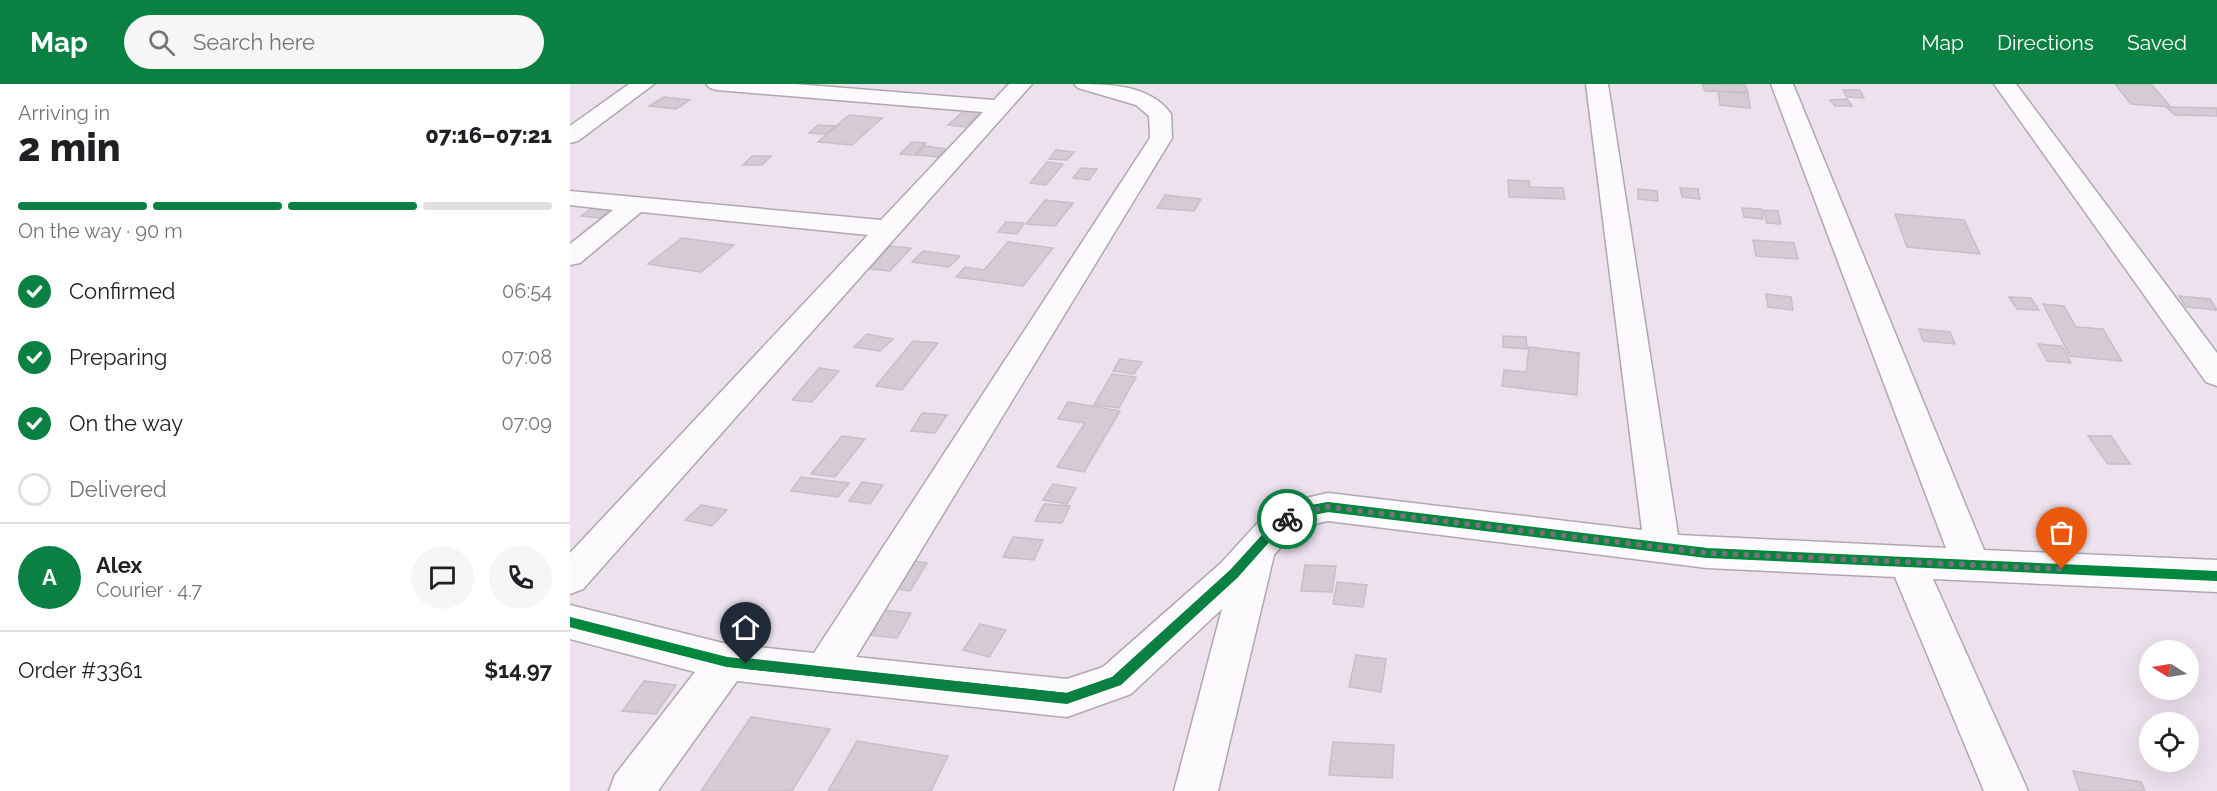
<!DOCTYPE html>
<meta charset="utf-8">
<style>
:root{--surface:#fff;--page:#f6f6f6;--text:#202124;--muted:#757577;--line:#e0e0e0;--accent:#0b8043}
body{margin:0;font-family:Raleway,sans-serif;background:var(--page);color:var(--text);height:100vh;display:flex;flex-direction:column;font-size:22px;white-space:nowrap}
*{box-sizing:border-box;margin:0}
p{font-size:20px;color:var(--muted)}
.icon{flex:none;width:33px;height:33px;fill:none;stroke:currentColor;stroke-width:2;stroke-linecap:round;stroke-linejoin:round}
.map{position:relative;flex:1;overflow:hidden}
.details{display:flex;flex-direction:column;background:var(--surface);width:570px}
.details>*{flex:none}
.needle{width:39px;rotate:281deg}
.buttons{position:absolute;left:1569px;top:556px;display:grid;gap:12px}
.buttons a{display:grid;place-items:center;width:60px;height:60px;border-radius:50%;background:var(--surface);box-shadow:0 6px 24px #0002;font-size:30px}
.pin{position:absolute;display:grid;place-items:center;width:51px;height:51px;color:#fff;margin:-62px -26px;border-radius:50% 50% 50% 0;rotate:-45deg;box-shadow:0 0 6px #0007}
.pin .icon{rotate:45deg}
.courier{position:absolute;display:grid;place-items:center;width:60px;height:60px;margin:-30px;border:4px solid #0b8043;border-radius:50%;background:#fff;color:#222;box-shadow:0 2px 8px #0007}
.summary em{font-style:normal;font-weight:800}
.summary div{display:flex;flex-direction:column-reverse}
.summary{display:flex;align-items:center;justify-content:space-between;height:102px;padding:0 18px}
h1{font-size:39px;font-weight:800;line-height:45px}
.bar{display:grid;grid-template-columns:repeat(4,1fr);gap:9px 6px;align-content:center;height:72px;padding:0 18px}
.bar i{height:8px;border-radius:4px;background:var(--line)}
.bar .selected{background:var(--accent)}
.bar p{grid-column:span 4}
.line{display:flex;align-items:center;gap:15px;padding:0 18px;border-top:2px solid var(--line)}
.line div{flex:1}
.round{display:grid;place-items:center;flex:none;width:63px;height:63px;border-radius:32px;background:var(--page)}
ol{padding:0 18px;list-style:none}
li{display:flex;align-items:center;gap:18px;height:66px}
li p{margin-inline-start:auto}
li .icon{padding:6px;border-radius:50%;background:var(--accent);color:#fff;stroke-width:4}
li:last-child{color:var(--muted)}
li i{width:33px;height:33px;border:3px solid var(--line);border-radius:50%}
header{display:flex;align-items:center;gap:36px;box-sizing:border-box;height:84px;padding:0 30px;background:var(--accent);color:#fff}
header strong{font-size:28px}
nav{display:flex;gap:33px;margin-inline-start:auto;font-size:21px}
.search{width:420px;height:54px;background:var(--page);display:flex;align-items:center;gap:15px;box-sizing:border-box;padding:0 21px;border-radius:33px;color:var(--muted);font-size:22px}
main{display:flex;flex:1;min-height:0}
.map>svg:first-child{display:block}
.building{fill:#d4cbd4;stroke:#c7bfc7;stroke-width:1.5}
.lines{fill:none;stroke-linecap:round;stroke-linejoin:round}
.minor-casing{stroke:#b0a8b0;stroke-width:3}
.minor{fill:#fcfafc;fill-rule:evenodd}
.cycleway-casing{stroke:#fff;stroke-width:14}
.cycleway{stroke:#00873e;stroke-width:10}
.route{fill:#0b8043}
.done{stroke:#797179;stroke-width:6;stroke-dasharray:0 10.8}
</style>
<header>
<strong>Map</strong>
<div class="search"><svg class="icon" aria-label="search" viewBox="0 0 24 24"><circle cx="10" cy="10" r="6"/><path d="M15 15l6 6"/></svg>Search here</div>
<nav><a>Map</a><a>Directions</a><a>Saved</a></nav>
</header>
<main>
<section class="details">
<div class="summary"><div><h1>2 min</h1><p>Arriving in</p></div><em>07:16–07:21</em></div>
<div class="bar"><i class="selected"></i><i class="selected"></i><i class="selected"></i><i></i><p>On the way · 90 m</p></div>
<ol>
<li><svg class="icon" aria-label="check" viewBox="0 0 24 24"><path d="M5 12l5 5 9-10"/></svg>Confirmed<p>06:54</p></li>
<li><svg class="icon" aria-label="check" viewBox="0 0 24 24"><path d="M5 12l5 5 9-10"/></svg>Preparing<p>07:08</p></li>
<li><svg class="icon" aria-label="check" viewBox="0 0 24 24"><path d="M5 12l5 5 9-10"/></svg>On the way<p>07:09</p></li>
<li><i></i>Delivered</li>
</ol>
<div class="line" style="height:108px"><b class="round" style="background:var(--accent);color:#fff">A</b><div><b>Alex</b><p>Courier · 4.7</p></div><a class="round"><svg class="icon" aria-label="chat" viewBox="0 0 24 24"><path d="M4 5h16v11H9l-5 4z"/></svg></a><a class="round"><svg class="icon" aria-label="phone" viewBox="0 0 24 24"><path d="M5 4h4l2 5-3 2q2 4 5 5l2-3 5 2v4C11 20 4 13 5 4z"/></svg></a></div>
<div class="line" style="height:78px"><div>Order #3361</div><b>$14.97</b></div>
</section>
<div class="map">
<svg width="1647" height="707" viewBox="0 0 1647 707">
<rect width="100%" height="100%" fill="#ece1ec"/>
<path class="building" d="M1132,0l43,1 3,7 -43,-1z
M1545,0h36l20,23 -40,-3z
M1273,6h17l4,8 -17,-1z
M1148,7l30,3 2,14 -30,-3z
M94,13l26,3 -14,9 -27,-3z
M1277,15l5,7h-17l-5,-6z
M1596,23l51,1v8l-42,-1z
M396,25l16,2 -17,16 -17,-2z
M279,31l33,3 -30,27 -34,-3z
M248,41l17,1 -9,8 -17,-1z
M342,58l14,1 -12,12 -14,-1z
M355,62l22,3 -9,8 -22,-2z
M486,66l18,2 -7,8 -18,-1z
M182,72h19l-9,9h-19z
M477,78l16,2 -17,21 -16,-2z
M511,84l16,1 -8,11 -16,-2z
M938,96l21,1 1,6 33,1 2,11 -56,-2z
M1110,104l18,1 2,10 -18,-2z
M1068,105l19,2 1,10 -20,-2z
M595,111l36,4 -7,12 -37,-3z
M475,116l28,3 -18,23 -29,-2z
M25,122l18,1 -13,11 -19,-2z
M1172,124l19,1 2,10 -19,-2z
M1193,126l15,1 3,13 -14,-1z
M1325,130l69,6 16,34 -73,-7z
M436,138l18,1 -7,11 -19,-2z
M112,154l52,7 -33,27 -53,-8z
M1183,156l41,3 4,16 -42,-3z
M438,158l45,6 -30,38 -67,-9 9,-10 19,3z
M320,162l21,2 -21,23 -21,-2z
M353,167l37,5 -11,11 -37,-5z
M1196,210l25,3 2,13 -25,-3z
M1609,212l31,3 7,11 -31,-3z
M1439,213l22,1 8,12 -22,-1z
M1473,220l21,2 12,21 27,2 19,32 -52,-5z
M1349,245l31,3 5,12 -32,-3z
M297,250l26,5 -13,12 -26,-4z
M933,252l23,1 1,12 -24,-2z
M343,257l25,2 -36,47 -26,-4z
M1468,260l24,2 9,17 -24,-2z
M959,263l50,6 -2,42 -75,-9 2,-16 22,2z
M550,275l22,3 -8,12 -21,-3z
M249,284l20,3 -27,31 -20,-2z
M542,290l24,3 -17,31 -25,-3z
M498,318l52,9 -36,61 -27,-5 28,-44 -27,-4z
M352,329l25,2 -12,18 -24,-2z
M272,352l23,3 -30,38 -24,-3z
M1518,352h23l19,28h-22z
M231,393l48,6 -11,14 -47,-6z
M292,398l21,3 -13,19 -21,-3z
M483,400l23,4 -9,16 -24,-4z
M474,420l26,2 -8,17 -27,-2z
M131,421l26,5 -15,16 -27,-6z
M443,453l30,3 -9,20 -31,-3z
M339,476l18,3 -17,28 -20,-3z
M735,481l31,1 -4,26 -31,-1z
M767,498l30,3 -4,22 -30,-3z
M313,526l28,3 -14,25 -29,-3z
M410,540l26,6 -17,27 -26,-7z
M786,571l30,4 -5,33 -32,-5z
M74,597l32,4 -20,29 -34,-3z
M181,633l79,12 -38,62h-91z
M287,657l91,15 -17,35h-103z
M763,658l61,3 -2,33 -63,-3z
M1503,687l68,11 4,9h-65z"/>
<g class="lines">
<g class="minor-casing">
<path id="minor" d="M59,0h25l-76,57 -8,2v-17z
M136,0h89l199,16 15,-16h23l-449,505 -13,5v-41l298,-318 -227,-23 -61,51 -10,2v-21l43,-34 -43,-5v-14l311,29 102,-108 -266,-22 -7,-2z
M504,0c33,0 76,0 97,30l1,24 -316,519 211,22 36,-12 118,-104 42,-46 20,-14 45,-10 314,37 -56,-446h22l70,451 268,13 -175,-464h22l191,466 233,10v32l-284,-13 95,212h-44l-89,-214 -188,-9 -379,-47c-28,5 -36,13 -54,34l-56,236h-44l48,-182 -91,85 -64,23 -330,-36 -79,110h-49l6,-16 80,-103 -125,-33v-34l157,39 87,9 336,-515 -1,-22 -13,-11 -58,-17z
M1424,0h22l201,269v33l-11,-4z"/>
</g>
<use href="#minor" class="minor"/>
<g class="cycleway-casing">
<path id="cycleway" d="M0,538l157,40 340,36 49,-17 118,-107 42,-47 20,-14 32,-6 379,46 510,23"/>
</g>
<use href="#cycleway" class="cycleway"/>
</g>
<path class="route" d="M717,431l4,1v6l-12,8 -41,47 -117,108 -54,19 -321,-35 -6,-5 6,-6 321,35 45,-16 118,-107 42,-46z"/>
<g class="lines">
<path class="done" d="M717,435l9,-6 32,-6 379,46 355,16"/>
</g>
</svg>
<div class="buttons">
<a><svg class="needle" viewBox="-14 -14 28 28"><path d="M0-13l5 13h-10z" fill="#e53935"/><path d="M0 13l5-13h-10z" fill="#757577"/></svg></a>
<a><svg class="icon" aria-label="locate" viewBox="0 0 24 24"><circle cx="12" cy="12" r="6"/><path d="M12 2v4M12 18v4M2 12h4M18 12h4"/></svg></a>
</div>
<div class="pin" style="left:1492px;top:485px;background:#ea580c"><svg class="icon" aria-label="bag" viewBox="0 0 24 24"><path d="M5 8h14l-1 12H6zM9 8a3 3 0 0 1 6 0"/></svg></div>
<div class="pin" style="left:176px;top:580px;background:#1f2937"><svg class="icon" aria-label="home" viewBox="0 0 24 24"><path d="M3 11l9-7 9 7M6 9v11h12V9"/></svg></div>
<div class="courier" style="left:717px;top:435px"><svg class="icon" aria-label="bike" viewBox="0 0 24 24"><circle cx="6" cy="16" r="4"/><circle cx="18" cy="16" r="4"/><path d="M6 16l4-8h5l3 8M10 8l3 8H6M13 5h3"/></svg></div>
</div>
</main>
